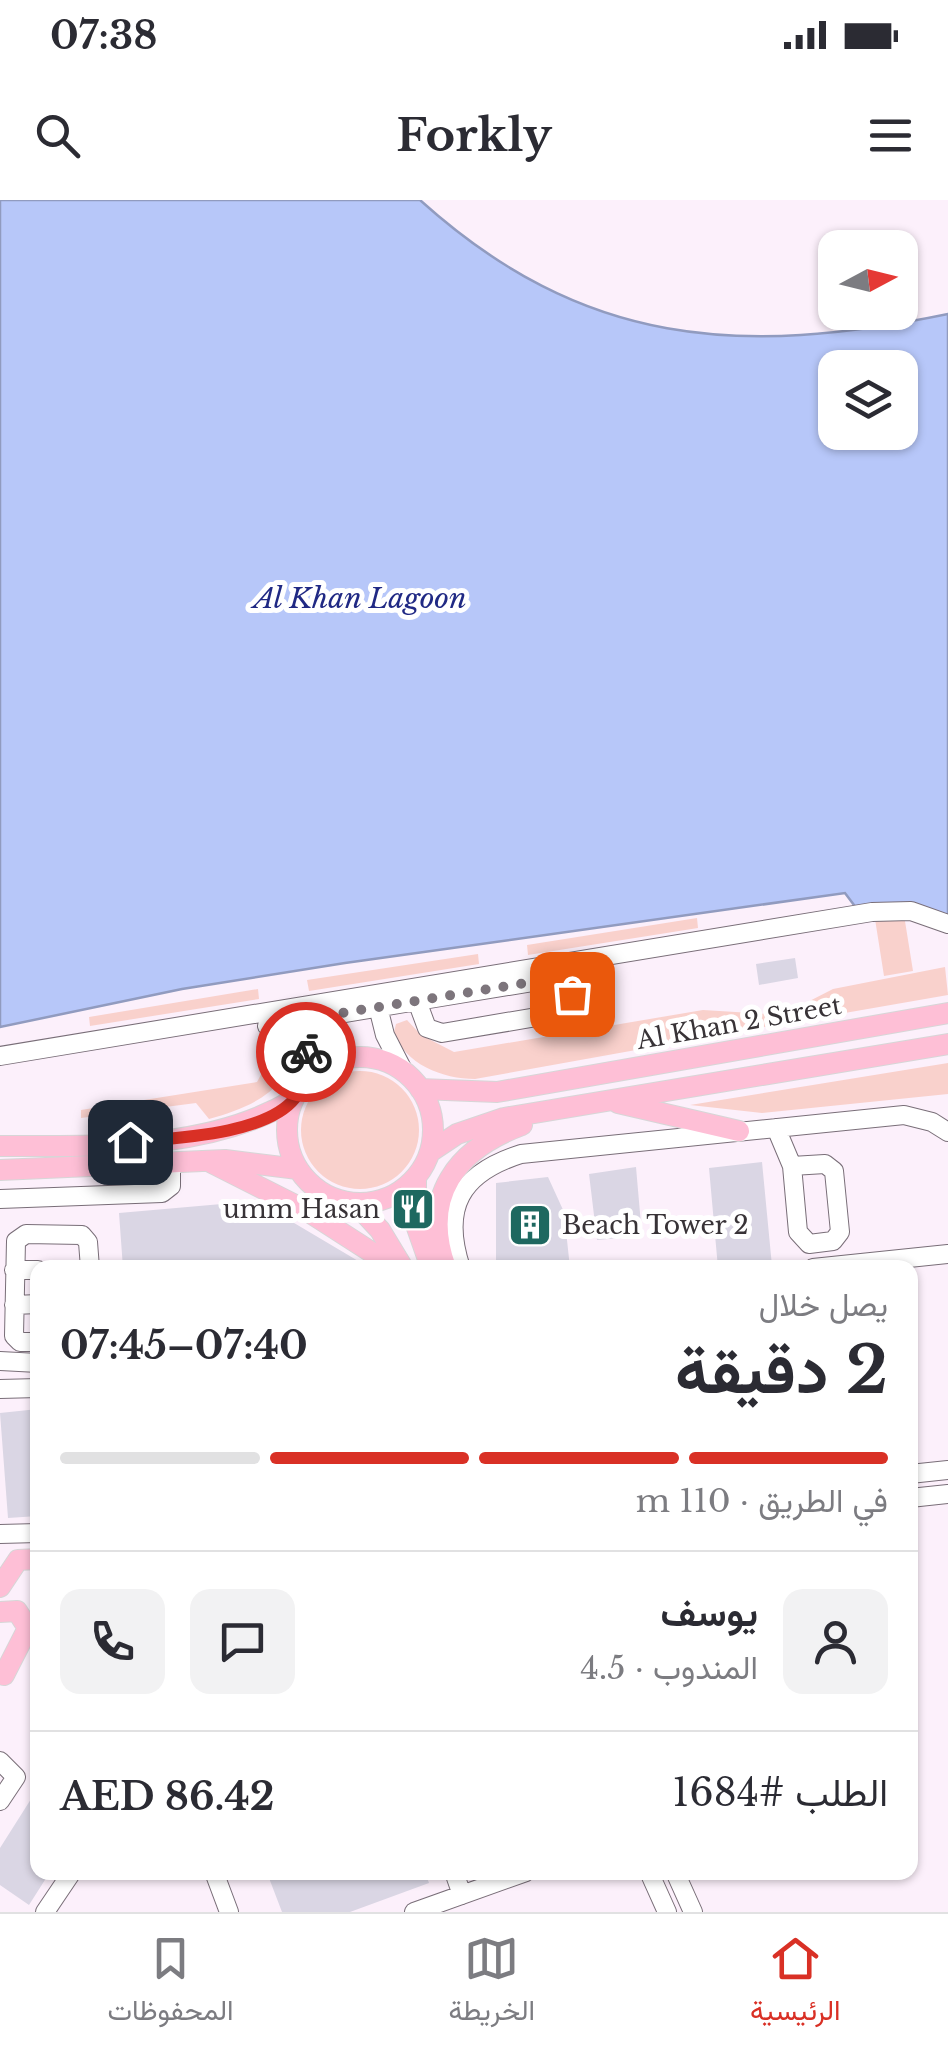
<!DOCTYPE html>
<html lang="ar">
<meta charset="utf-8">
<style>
:root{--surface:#fff;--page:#f2f2f3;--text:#2b2b33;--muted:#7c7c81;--line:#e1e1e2;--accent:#d93025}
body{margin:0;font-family:"Libre Baskerville",Vazirmatn,serif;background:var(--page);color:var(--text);direction:rtl;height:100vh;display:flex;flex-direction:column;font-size:38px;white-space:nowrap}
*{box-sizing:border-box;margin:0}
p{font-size:32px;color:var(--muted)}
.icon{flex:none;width:55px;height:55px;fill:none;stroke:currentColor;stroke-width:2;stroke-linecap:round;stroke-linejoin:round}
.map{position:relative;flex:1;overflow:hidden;direction:ltr}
.side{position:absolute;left:30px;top:1060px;width:888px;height:620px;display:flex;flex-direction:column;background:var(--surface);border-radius:20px;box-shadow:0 2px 8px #0004;direction:rtl}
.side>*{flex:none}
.needle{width:65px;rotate:83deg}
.controls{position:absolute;left:818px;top:30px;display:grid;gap:20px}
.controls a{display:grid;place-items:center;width:100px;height:100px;border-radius:20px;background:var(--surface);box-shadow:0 2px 8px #0004;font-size:50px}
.pin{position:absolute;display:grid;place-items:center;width:85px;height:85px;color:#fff;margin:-42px;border-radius:20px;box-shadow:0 5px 15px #0006}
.courier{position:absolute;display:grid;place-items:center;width:100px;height:100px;margin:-50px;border:8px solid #d93025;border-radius:50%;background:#fff;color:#222;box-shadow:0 2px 12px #0007}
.overview em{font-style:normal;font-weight:700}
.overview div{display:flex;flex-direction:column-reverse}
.overview{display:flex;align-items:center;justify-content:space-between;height:170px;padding:0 30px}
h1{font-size:65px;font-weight:700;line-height:75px}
.bar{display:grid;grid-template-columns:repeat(4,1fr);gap:15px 10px;align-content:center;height:120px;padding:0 30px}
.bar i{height:12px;border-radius:8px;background:var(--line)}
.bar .on{background:var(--accent)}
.bar p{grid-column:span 4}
.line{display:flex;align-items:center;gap:25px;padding:0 30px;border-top:2px solid var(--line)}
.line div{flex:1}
.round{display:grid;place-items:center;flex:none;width:105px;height:105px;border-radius:20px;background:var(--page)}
.status{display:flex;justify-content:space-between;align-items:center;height:70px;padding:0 50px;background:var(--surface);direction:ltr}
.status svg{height:28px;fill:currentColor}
header{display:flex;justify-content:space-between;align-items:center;height:130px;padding:0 30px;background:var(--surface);font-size:45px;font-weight:700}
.menu{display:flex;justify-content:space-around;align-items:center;height:140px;border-top:2px solid var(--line);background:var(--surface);font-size:28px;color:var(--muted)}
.menu a{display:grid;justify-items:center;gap:5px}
.menu .on{color:var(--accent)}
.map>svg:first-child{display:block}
.green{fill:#f9d1cc}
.water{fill:#b7c7f9;stroke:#919bbf;stroke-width:2.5;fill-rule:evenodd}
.building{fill:#dad6e4}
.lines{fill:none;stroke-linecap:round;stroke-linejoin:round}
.minor-casing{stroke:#796e78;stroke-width:20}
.major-casing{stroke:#d7d6d7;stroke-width:22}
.minor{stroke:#fff;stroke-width:18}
.major{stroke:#febfd6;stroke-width:20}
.done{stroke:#7d757c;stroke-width:10;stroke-dasharray:0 18}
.route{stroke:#d93025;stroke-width:12}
.labels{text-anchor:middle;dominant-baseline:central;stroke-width:10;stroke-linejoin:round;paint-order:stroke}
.street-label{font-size:25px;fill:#383337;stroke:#fff}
.poi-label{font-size:25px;fill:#383337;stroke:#fff;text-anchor:end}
.water-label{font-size:28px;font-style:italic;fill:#202984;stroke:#fff}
</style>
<div class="status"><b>07:38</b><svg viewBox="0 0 49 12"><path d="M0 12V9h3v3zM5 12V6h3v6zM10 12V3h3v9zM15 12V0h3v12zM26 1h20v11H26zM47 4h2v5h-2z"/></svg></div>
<header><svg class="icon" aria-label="menu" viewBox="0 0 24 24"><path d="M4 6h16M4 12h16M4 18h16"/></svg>Forkly<svg class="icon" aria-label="search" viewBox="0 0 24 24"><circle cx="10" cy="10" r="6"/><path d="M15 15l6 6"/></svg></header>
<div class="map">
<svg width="948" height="1712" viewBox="0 0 948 1712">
<rect width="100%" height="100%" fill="#fcf0fb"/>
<path class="green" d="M904,715l9,56 -29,5 -9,-57z
M697,718l1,10 -170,27 -1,-10z
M478,754l1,10 -170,27 -2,-11z
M945,767l3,28 -109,19 -49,-3 43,-22z
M258,789l1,10 -169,27 -1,-9z
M703,810l117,7 -345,62c-32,0 -71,-15 -81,-47l2,-8 11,-4 14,15 33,17z
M280,839h11l4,6c-5,46 -46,63 -86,74l-13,-16 -115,15v-8l176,-28z
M948,863v31l-186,19 -72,-8z
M301 930a59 59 0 1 1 118 0a59 59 0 1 1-118 0Z"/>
<path class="water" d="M0,0h420c163,147 320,157 528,114v603l-91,-8 -12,-16 -500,70 -163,26 -182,38zM835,168h65v64h-65z"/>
<path class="building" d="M795,758l3,20 -39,7 -3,-21z
M762,962l10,104 -54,2 -9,-100z
M636,967l6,69 -45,4 -8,-66z
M548,977l16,35 6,56h-74v-85z
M257,1001l113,67h-247l-4,-55z
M38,1209v107l-30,2 -8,-105z
M38,1588v84h12l-21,33 -29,-20v-37z
M283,1672h142l4,11 -79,29h-68l-13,-34z"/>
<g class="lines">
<g class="minor-casing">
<path id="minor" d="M569,776l3,19 -6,17 -124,21 -15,-5 -10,-27z
M378,807l7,28 19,37
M267,826l150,-25
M0,856l872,-144 39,-1 37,13
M299,890l6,-71
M776,928l16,38
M825,964l9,7 6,61 -7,9 -24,3 -11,-12 -6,-66z
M0,999l162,-6 9,-7v-22
M461,1068c-20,-61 0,-95 60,-114l383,-39 28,7 16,10
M813,1068l135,-14
M14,1070h24
M14,1105l24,-1
M38,1142h-18l-6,-6 2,-95 10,-7 56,1 6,7 2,26
M0,1161l38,2
M0,1189l38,-1
M910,1274l38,-4
M910,1298l38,-4
M0,1334l38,-1
M0,1561l16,16 -16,24
M214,1672l15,40
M454,1672l8,23
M649,1672l18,40
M675,1672l18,40
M45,1712l27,-40
M414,1712l112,-40"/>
</g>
<g class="major-casing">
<path id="major" d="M287 930a73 73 0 1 1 146 0a73 73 0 1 1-146 0Z
M420,889l77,3 451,-79
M618,903l121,28
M0,946c97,0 208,5 293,-46
M430,952l27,-18 47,-16 444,-74
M212,963l97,49 87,56
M0,970l225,-10 73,9
M416,978v47l15,43
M356,1004l24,26 23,38
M446,1068c-26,-72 11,-119 76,-143
M0,1387l18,-27 20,-1
M0,1412l17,-1 11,17 -24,47"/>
</g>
<use href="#minor" class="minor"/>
<use href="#major" class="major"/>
</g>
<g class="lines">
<path class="done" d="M306,852l-1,-33 264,-43 3,18"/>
<path class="route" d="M130,942c44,-4 136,-7 165,-44 9,-12 9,-32 11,-46"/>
</g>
<defs>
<g id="restaurant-square" transform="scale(2.25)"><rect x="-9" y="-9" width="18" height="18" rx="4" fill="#1e6860" stroke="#fff"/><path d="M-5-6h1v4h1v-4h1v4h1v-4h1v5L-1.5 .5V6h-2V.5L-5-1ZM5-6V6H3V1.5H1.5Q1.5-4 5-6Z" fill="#fff"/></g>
<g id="building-square" transform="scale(2.25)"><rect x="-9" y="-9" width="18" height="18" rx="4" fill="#1e6860" stroke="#fff"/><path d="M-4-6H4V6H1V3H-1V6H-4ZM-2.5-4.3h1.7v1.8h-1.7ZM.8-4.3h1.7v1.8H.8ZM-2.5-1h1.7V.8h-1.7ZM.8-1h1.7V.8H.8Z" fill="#fff"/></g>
</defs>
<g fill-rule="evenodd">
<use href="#restaurant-square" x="413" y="1009"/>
<use href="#building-square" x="530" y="1025"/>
</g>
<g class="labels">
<g class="street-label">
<text transform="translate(739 823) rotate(-10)">Al Khan 2 Street</text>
</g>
<g class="poi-label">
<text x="380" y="1009">umm Hasan</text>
<text x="562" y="1025" text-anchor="start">Beach Tower 2</text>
</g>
<g class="water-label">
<text x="360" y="398">Al Khan Lagoon</text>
</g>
</g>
</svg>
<div class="controls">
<a><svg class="needle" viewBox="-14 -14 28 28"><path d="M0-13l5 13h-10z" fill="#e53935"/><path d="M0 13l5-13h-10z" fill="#7c7c81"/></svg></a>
<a><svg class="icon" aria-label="layers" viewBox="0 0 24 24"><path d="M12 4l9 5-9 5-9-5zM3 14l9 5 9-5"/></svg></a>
</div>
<div class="pin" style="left:572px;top:794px;background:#ea580c"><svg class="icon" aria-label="bag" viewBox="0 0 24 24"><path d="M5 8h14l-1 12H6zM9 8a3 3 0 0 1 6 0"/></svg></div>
<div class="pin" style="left:130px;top:942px;background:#1f2937"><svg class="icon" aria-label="home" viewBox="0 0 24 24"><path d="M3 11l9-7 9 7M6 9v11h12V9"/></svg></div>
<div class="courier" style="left:306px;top:852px"><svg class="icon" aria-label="bike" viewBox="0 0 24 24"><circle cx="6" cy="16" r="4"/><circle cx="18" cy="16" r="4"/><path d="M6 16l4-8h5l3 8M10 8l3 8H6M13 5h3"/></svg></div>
<section class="side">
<div class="overview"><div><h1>2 دقيقة</h1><p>يصل خلال</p></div><em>07:40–07:45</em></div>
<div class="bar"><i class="on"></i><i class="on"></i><i class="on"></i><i></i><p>في الطريق · 110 m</p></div>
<div class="line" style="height:180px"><a class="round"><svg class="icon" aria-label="person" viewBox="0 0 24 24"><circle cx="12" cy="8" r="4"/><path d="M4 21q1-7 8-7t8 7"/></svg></a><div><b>يوسف</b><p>المندوب · 4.5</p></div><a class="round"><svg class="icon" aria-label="chat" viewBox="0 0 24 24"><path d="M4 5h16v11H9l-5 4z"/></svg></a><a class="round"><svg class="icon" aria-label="phone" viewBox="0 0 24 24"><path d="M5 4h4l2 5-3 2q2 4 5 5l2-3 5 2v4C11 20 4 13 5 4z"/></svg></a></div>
<div class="line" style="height:130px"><div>الطلب #1684</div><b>AED 86.42</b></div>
</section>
</div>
<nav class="menu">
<a class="on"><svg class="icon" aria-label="home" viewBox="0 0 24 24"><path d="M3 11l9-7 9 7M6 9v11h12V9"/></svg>الرئيسية</a>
<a><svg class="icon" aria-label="map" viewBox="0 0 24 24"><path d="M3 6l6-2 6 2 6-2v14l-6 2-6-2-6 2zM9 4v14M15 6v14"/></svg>الخريطة</a>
<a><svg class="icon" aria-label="saved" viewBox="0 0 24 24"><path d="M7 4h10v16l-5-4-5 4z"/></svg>المحفوظات</a>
</nav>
